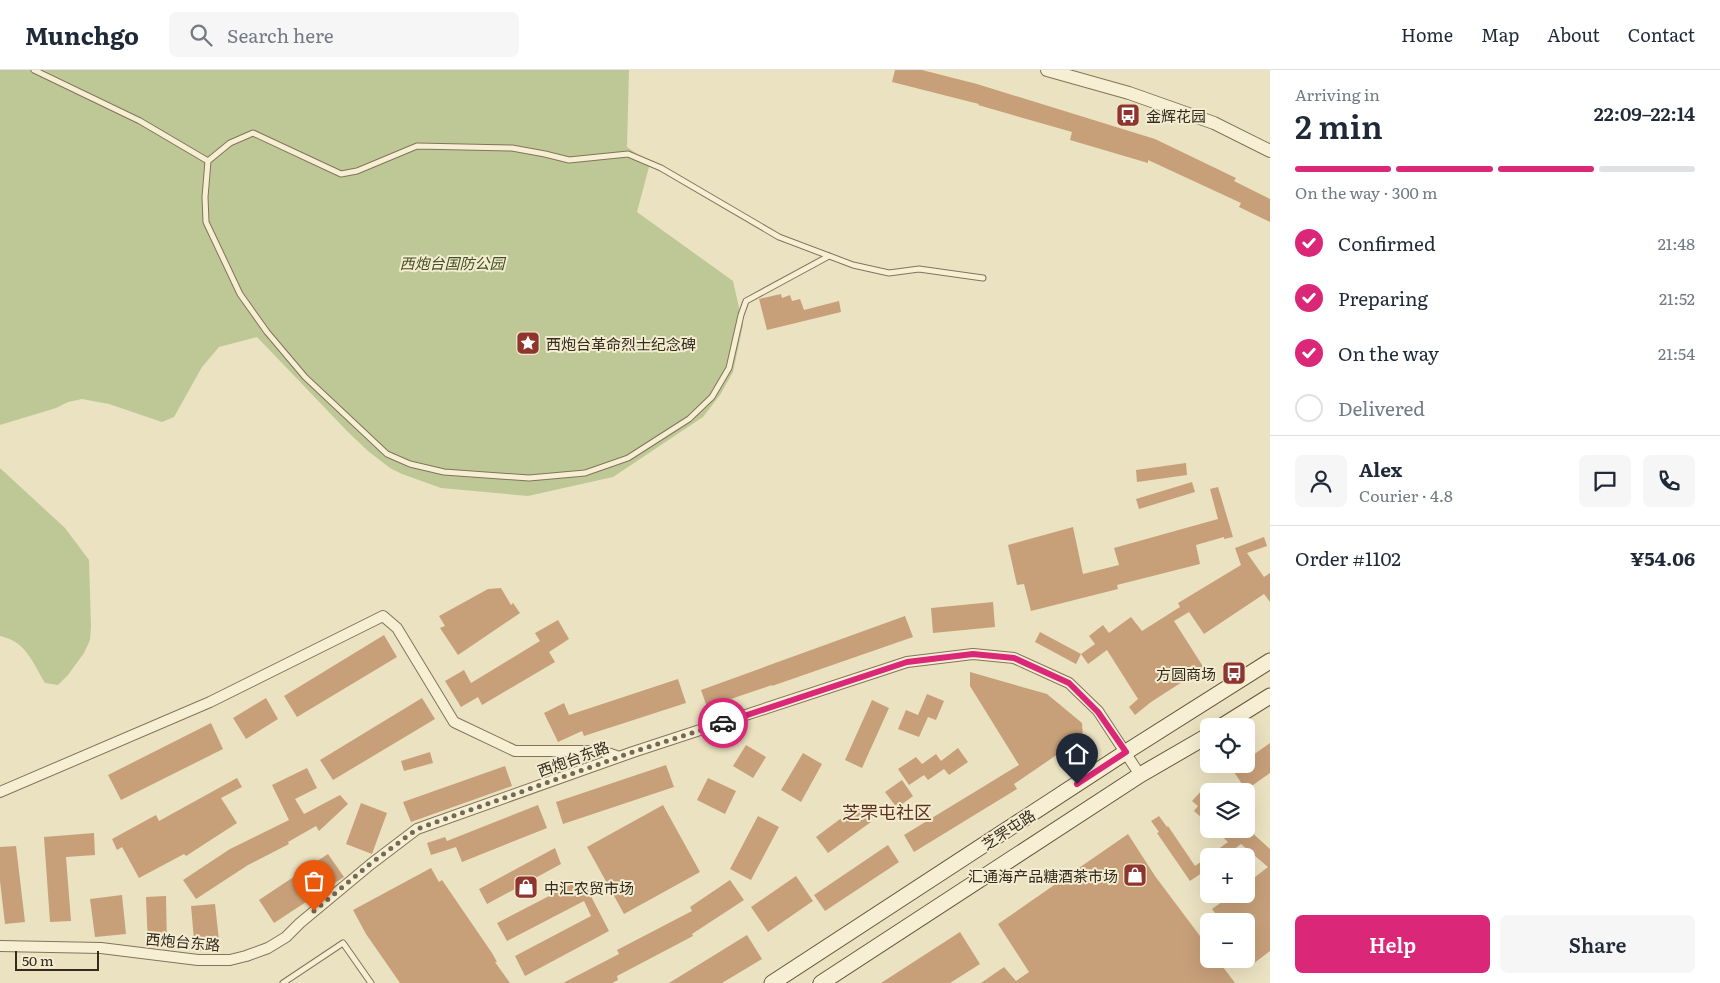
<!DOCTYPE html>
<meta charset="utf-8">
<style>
:root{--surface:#fff;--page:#f6f6f7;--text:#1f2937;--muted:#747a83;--line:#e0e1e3;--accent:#db2777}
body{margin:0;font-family:Literata,"Noto Sans SC",serif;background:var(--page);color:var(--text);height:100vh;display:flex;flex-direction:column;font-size:19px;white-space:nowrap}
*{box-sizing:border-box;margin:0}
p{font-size:16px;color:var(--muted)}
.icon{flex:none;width:28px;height:28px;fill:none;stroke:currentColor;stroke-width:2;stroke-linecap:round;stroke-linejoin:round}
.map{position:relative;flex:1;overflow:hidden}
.details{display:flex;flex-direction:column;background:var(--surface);width:450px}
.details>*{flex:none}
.fabs{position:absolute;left:1200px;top:648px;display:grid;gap:10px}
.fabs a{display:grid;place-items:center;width:55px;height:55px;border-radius:8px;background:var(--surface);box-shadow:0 5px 20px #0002;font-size:25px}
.scale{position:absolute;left:15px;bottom:12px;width:84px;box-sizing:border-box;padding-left:5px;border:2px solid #332a1d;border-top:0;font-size:14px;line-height:18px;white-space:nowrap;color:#332a1d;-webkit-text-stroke:4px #f3ecd0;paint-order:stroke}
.pin{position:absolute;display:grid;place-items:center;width:42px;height:42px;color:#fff;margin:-51px -21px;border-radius:50% 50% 50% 0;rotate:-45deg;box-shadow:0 0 5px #0007}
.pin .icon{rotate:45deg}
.courier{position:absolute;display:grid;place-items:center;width:50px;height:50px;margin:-25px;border:4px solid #db2777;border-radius:50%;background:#fff;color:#222;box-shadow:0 1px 6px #0007}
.headline em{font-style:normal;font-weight:600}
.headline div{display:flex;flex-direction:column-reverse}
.headline{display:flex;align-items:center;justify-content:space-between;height:85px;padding:0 25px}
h1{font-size:32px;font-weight:600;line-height:38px}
.bar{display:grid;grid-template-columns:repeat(4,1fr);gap:8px 5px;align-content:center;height:60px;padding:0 25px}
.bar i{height:6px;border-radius:4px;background:var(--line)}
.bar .selected{background:var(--accent)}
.bar p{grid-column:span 4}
.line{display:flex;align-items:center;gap:12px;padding:0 25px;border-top:1px solid var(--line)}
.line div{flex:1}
.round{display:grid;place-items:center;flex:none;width:52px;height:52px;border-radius:8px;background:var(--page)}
ol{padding:0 25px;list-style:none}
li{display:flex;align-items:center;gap:15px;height:55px}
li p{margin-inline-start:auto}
li .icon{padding:5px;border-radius:50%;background:var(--accent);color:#fff;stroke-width:4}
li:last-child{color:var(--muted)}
li i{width:28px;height:28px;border:2px solid var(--line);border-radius:50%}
.cta{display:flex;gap:10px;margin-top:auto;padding:10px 25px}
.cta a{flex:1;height:58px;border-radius:8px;background:var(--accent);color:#fff;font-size:20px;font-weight:600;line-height:58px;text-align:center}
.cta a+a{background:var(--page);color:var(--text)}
header{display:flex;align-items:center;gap:30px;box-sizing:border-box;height:70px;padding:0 25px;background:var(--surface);border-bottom:1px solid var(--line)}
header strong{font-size:24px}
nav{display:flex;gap:28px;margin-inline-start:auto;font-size:18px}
.search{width:350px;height:45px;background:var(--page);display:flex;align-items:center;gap:12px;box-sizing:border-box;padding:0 18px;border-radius:8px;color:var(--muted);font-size:19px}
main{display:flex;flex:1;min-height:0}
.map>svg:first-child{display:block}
.green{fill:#bdc896}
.building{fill:#c7a079}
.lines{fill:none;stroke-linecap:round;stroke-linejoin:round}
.service-casing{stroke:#83735a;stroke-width:7}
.minor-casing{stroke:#83735a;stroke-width:12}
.tertiary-casing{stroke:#83735a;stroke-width:14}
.secondary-casing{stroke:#65553d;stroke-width:17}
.service{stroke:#f6efd3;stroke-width:5}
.minor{stroke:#f6efd3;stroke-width:10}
.tertiary{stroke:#f6efd3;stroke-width:12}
.secondary{stroke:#f6efd3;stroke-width:15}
.done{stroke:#736a56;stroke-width:5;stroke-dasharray:0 9}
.route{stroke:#db2777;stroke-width:6}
.labels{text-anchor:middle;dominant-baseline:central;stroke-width:4;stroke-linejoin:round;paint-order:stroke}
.poi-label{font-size:15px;fill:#332a1d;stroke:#f3ecd0;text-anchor:start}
.park-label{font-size:15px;font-style:italic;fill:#404f25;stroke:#f3ecd0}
.street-label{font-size:15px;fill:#332a1d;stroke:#f3ecd0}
.quarter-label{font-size:18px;fill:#5d321f;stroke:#f3ecd0}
</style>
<header>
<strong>Munchgo</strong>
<div class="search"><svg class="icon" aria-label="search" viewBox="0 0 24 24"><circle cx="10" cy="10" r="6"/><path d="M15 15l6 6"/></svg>Search here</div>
<nav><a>Home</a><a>Map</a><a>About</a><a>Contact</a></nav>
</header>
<main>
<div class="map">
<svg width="1270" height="913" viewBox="0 0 1270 913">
<rect width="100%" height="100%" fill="#ebe2c1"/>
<path class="green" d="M0,0h629l-2,77 23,16 -13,49 96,69 10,44 -10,47 -13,23 -17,22 -90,60 -85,19 -87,-8 -39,-14 -12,-6 -22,-17 -20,-19 -91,-95 -38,10 -17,20 -28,50 -12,5 -53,-18 -27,-5 -14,3 -12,6 -56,17z
M0,398l65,60 24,32 2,66 -1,14 -6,13 -16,22 -10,10 -13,-2c-12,-20 -19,-42 -45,-47z"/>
<path class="building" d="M895,0h27l55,14 178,55 81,39 -2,3 36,18v23l-31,-15 2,-4 -93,-43v3l-78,-23 2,-8 -94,-27 1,-1 -87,-22z
M781,224l1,4 8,-3 2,6 8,-2 4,11 35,-9 2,11 -74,18 -8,-31z
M1186,393l1,12 -50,7 -1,-12z
M1192,412l3,10 -56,17 -3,-10z
M1218,417l15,50 -9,2v-2l-28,8 4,19 -83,21 1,4 -87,22 -7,-27 -7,1 -9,-40 65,-18 10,47 36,-9 -5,-17 104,-29 -8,-30z
M1264,467l3,9 -20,7 17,24 6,-4v29l-6,-8 -60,40 -15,-22 -15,9 30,47 -53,34 -16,13 -6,-8 9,-8 -31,-49 -19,14 -7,-10 14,-10 -6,-8 14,-11 6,8 22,-16 11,14 38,-24 -2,-4 63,-38 -6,-17z
M501,518l10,17 2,-2 7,10 -62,42 -18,-27 5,-2 -6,-10 49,-27z
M993,532l2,25 -62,6 -2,-25z
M905,546l8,21 -141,49v-1l-65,22 -6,-17z
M558,550l11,19 -20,13 6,10 -73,43 -4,-8 -17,10 -16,-26 19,-11 7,13 69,-42 -5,-8z
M1040,562l41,22 -5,10 -41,-22z
M384,565l13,22 -100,60 -13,-21z
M970,602l77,22 35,29 1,14 -69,47 3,5 -103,63 -10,-17 115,-70 -49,-79z
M678,609l8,24 -102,33 -2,-5 -24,11 -14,-29 20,-10 5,12z
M927,624l17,7 -8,19 -8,-3 -9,20 -21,-8 8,-19 12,5z
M266,628l12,21 -32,20 -13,-21z
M422,628l13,21 -102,61 -13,-20z
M872,630l17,8 -27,60 -17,-8z
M211,653l12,26 -102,51 -13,-25z
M1270,673v30l-24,17 -14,-21 8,-5h6v-4z
M746,675l20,12 -13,21 -20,-12z
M958,678l10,14 -19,13 -5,-6 -16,11 -4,-5 -15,10 -11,-16 18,-12 6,7 14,-10 5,7z
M430,682l3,11 -29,8 -3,-10z
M803,683l19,11 -21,38 -20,-12z
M666,695l8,22 -111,37 -7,-22z
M505,696l7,20 -101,36 -8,-20z
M307,698l10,20 -22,11 9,15 36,-19 8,9 -29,27 -3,-5 -28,16 1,2 -41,21 -52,34 -13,-19 47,-31 59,-29 -17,-35z
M237,708l5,9 -21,11 16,25 -51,33 -2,-2 -45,24 -17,-31 -5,3 -5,-11 44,-24 3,6z
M708,708l28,13 -11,23 -28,-14z
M902,710l11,16 -16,12 -12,-16z
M1203,719l6,6v29l-15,-13 4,-5 -6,-5z
M361,733l26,10 -15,41 -26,-10z
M538,735l9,23 -85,34 -6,-15 -25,8 -4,-12 18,-6 2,4z
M663,735l37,67 -76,42 -37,-67z
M859,735l12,17 -43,31 -12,-16z
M758,746l21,11 -28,53 -21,-11z
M1159,746l8,11 1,-1 27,40 14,-10v12l-19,13 -33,-48 2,-1 -8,-11z
M1214,759h34l22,20v102l-17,13 -7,-9v-34h-25l-9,-12 21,-15h13v-10l22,-17 -27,-23 -16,12h-16l19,-14z
M94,763l1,22 -29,2 5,64 -21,1 -6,-85z
M1128,764l27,42 54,72v11h8l18,24h-254l23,-16 12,14 13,-9 -31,-48z
M888,775l11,17 -74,49 -11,-16z
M16,776l9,76 -20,2 -5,-43v-34z
M555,778l6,16 -74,40 -8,-15z
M328,784l16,23 -70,46 -15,-23z
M431,798l8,14 3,-2 37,54 13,19 5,9h-2l15,21h-110l-34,-49 -13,-24z
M796,806l17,25 -45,31 -17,-25z
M582,809l27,52 -84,45 -10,-20 76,-40 -7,-15 -77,40 -10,-18z
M730,810l14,20 -52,34 1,2 -76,40 1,4 -6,3h-49l56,-29 -2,-4 75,-39 -2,-4z
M122,825l4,39 -31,3 -5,-38z
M166,826l1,50h-19l-2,-49z
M215,834l5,45 -25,2 -4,-45z
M960,862l20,32 -30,19h-69z
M747,865l15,24 -40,24h-53z"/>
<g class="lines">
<g class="service-casing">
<path id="service" d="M34,0l106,51 68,40 22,-18 23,-10 88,41 16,-3 60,-25 95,2 33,6 24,6 59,-6 33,14 118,69 74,28 36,8 30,-4 64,9
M208,91l-3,36 1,25 34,72 27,38 38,45 82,77 23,10 34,8 85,6 56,-5 43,-15 61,-39 23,-22 17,-29 12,-53 5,-14 83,-45
M283,913l60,-40 28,40"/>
</g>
<g class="minor-casing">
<path id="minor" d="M0,722l210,-90 173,-86 14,12 57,94 61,29h87l17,6
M0,876l101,2 97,12h32l16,-4 22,-8 18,-11 14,-14 71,-59 46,-35 216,-77 274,-90 66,-8 41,4 55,25 29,28 42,64"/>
</g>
<g class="tertiary-casing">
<path id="tertiary" d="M1047,0l82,23 85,30 56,28"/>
</g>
<g class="secondary-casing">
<path id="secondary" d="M1222,656l48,-30
M772,913l354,-231 144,-91
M821,913l319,-208 69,-40"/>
</g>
<use href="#service" class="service"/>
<use href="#minor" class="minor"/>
<use href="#tertiary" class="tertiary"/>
<use href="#secondary" class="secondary"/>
</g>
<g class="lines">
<path class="done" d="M314,841l56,-47 47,-35 216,-77 90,-29"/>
<path class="route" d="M723,653l184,-61 66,-8 41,4 55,25 29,29 28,40 -49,32"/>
</g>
<defs>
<g id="bus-square" transform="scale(1.25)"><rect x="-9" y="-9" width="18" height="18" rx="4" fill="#8e362e" stroke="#f3ecd0"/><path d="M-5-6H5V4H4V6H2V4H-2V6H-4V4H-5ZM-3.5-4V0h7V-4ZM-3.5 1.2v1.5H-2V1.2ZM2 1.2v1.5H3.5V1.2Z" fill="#fff"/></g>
<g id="sight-square" transform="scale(1.25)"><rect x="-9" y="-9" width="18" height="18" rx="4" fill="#8e362e" stroke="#f3ecd0"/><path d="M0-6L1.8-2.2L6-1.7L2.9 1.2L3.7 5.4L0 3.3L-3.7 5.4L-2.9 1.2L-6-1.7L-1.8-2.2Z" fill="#fff"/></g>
<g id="shop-square" transform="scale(1.25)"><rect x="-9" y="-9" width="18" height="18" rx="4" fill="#8e362e" stroke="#f3ecd0"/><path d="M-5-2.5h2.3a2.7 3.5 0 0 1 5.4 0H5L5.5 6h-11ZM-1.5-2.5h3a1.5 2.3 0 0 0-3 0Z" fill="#fff"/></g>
</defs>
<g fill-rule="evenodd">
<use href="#bus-square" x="1128" y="45"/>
<use href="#sight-square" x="528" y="273"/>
<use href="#bus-square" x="1234" y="603"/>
<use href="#shop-square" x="1135" y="805"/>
<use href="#shop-square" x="526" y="817"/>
</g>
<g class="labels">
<g class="poi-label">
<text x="1146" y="45">金辉花园</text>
<text x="546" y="273">西炮台革命烈士纪念碑</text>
<text x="1216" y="603" text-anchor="end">方圆商场</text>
<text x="1118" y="805" text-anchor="end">汇通海产品糖酒茶市场</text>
<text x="544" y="817">中汇农贸市场</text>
</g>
<g class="park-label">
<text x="452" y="192">西炮台国防公园</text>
</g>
<g class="street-label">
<text transform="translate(573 688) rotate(-20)">西炮台东路</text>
<text transform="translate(1008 759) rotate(-33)">芝罘屯路</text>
<text transform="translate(183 871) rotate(5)">西炮台东路</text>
</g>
<g class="quarter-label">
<text x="887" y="741">芝罘屯社区</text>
</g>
</g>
</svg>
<div class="fabs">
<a><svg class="icon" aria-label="locate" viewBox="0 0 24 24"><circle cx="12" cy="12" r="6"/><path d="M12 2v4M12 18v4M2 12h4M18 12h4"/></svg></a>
<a><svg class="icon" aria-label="layers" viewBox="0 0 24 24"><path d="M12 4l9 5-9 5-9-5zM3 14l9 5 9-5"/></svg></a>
<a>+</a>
<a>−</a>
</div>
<div class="scale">50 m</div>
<div class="pin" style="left:314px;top:841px;background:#ea580c"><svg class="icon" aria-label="bag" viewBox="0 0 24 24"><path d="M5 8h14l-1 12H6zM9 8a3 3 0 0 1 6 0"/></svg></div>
<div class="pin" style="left:1077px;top:714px;background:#1f2937"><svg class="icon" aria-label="home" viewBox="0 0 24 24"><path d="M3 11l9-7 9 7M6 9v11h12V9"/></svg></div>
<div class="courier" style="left:723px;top:653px"><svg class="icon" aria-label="car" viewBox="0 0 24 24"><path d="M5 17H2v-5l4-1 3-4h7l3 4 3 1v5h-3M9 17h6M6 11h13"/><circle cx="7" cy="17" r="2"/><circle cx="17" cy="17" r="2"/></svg></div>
</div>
<section class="details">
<div class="headline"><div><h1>2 min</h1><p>Arriving in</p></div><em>22:09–22:14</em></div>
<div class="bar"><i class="selected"></i><i class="selected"></i><i class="selected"></i><i></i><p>On the way · 300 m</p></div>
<ol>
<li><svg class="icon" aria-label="check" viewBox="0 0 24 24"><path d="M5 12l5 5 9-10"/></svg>Confirmed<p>21:48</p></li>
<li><svg class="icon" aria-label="check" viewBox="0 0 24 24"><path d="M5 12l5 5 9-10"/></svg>Preparing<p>21:52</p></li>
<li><svg class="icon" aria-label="check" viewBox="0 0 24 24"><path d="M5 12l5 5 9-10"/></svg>On the way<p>21:54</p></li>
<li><i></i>Delivered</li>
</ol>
<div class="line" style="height:90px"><a class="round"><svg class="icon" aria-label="person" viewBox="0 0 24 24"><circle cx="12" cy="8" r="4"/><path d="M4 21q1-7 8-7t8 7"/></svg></a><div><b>Alex</b><p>Courier · 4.8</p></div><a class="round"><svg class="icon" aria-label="chat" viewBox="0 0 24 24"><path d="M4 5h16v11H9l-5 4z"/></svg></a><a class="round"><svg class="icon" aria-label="phone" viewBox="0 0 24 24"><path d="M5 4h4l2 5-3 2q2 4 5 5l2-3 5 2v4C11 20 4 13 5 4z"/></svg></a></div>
<div class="line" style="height:65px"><div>Order #1102</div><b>¥54.06</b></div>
<div class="cta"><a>Help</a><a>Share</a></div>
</section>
</main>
